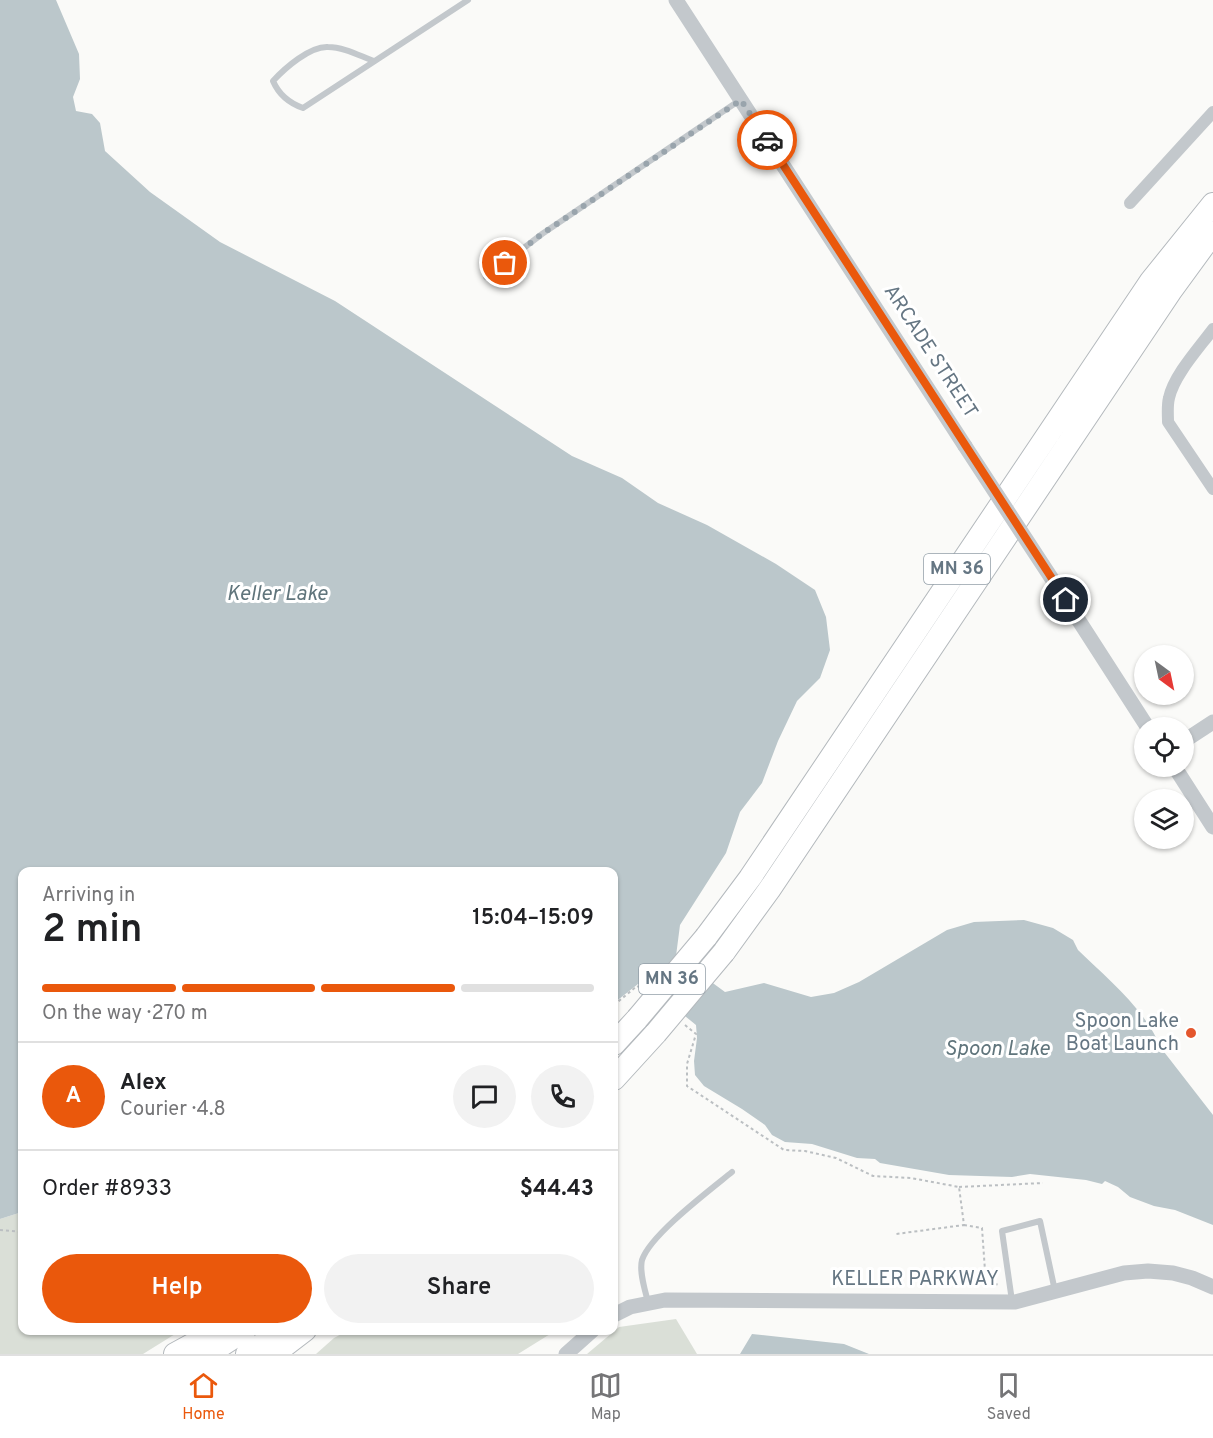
<!DOCTYPE html>
<meta charset="utf-8">
<style>
:root{--surface:#fff;--page:#f2f2f2;--text:#202124;--muted:#757577;--line:#e0e0e0;--accent:#ea580c}
body{margin:0;font-family:Overpass,sans-serif;background:var(--page);color:var(--text);height:100vh;display:flex;flex-direction:column;font-size:22px;white-space:nowrap}
*{box-sizing:border-box;margin:0}
p{font-size:20px;color:var(--muted)}
.icon{flex:none;width:33px;height:33px;fill:none;stroke:currentColor;stroke-width:2;stroke-linecap:round;stroke-linejoin:round}
.map{position:relative;flex:1;overflow:hidden}
.side{position:absolute;left:18px;top:867px;width:600px;height:468px;display:flex;flex-direction:column;background:var(--surface);border-radius:12px;box-shadow:0 2px 4px #0004}
.side>*{flex:none}
.needle{width:39px;rotate:147deg}
.fabs{position:absolute;left:1134px;top:645px;display:grid;gap:12px}
.fabs a{display:grid;place-items:center;width:60px;height:60px;border-radius:50%;background:var(--surface);box-shadow:0 2px 4px #0004;font-size:30px}
.pin{position:absolute;display:grid;place-items:center;width:51px;height:51px;color:#fff;margin:-26px;border:3px solid #fff;border-radius:50%;box-shadow:0 2px 6px #0007}
.courier{position:absolute;display:grid;place-items:center;width:60px;height:60px;margin:-30px;border:4px solid #ea580c;border-radius:50%;background:#fff;color:#222;box-shadow:0 2px 8px #0007}
.head em{font-style:normal;font-weight:600}
.head div{display:flex;flex-direction:column-reverse}
.head{display:flex;align-items:center;justify-content:space-between;height:102px;padding:0 24px}
h1{font-size:39px;font-weight:600;line-height:45px}
.bar{display:grid;grid-template-columns:repeat(4,1fr);gap:9px 6px;align-content:center;height:72px;padding:0 24px}
.bar i{height:8px;border-radius:4px;background:var(--line)}
.bar .current{background:var(--accent)}
.bar p{grid-column:span 4}
.line{display:flex;align-items:center;gap:15px;padding:0 24px;border-top:2px solid var(--line)}
.line div{flex:1}
.round{display:grid;place-items:center;flex:none;width:63px;height:63px;border-radius:32px;background:var(--page)}
.primary-button{display:flex;gap:12px;margin-top:auto;padding:12px 24px}
.primary-button a{flex:1;height:69px;border-radius:36px;background:var(--accent);color:#fff;font-size:24px;font-weight:600;line-height:69px;text-align:center}
.primary-button a+a{background:var(--page);color:var(--text)}
.tab-bar{display:flex;justify-content:space-around;align-items:center;height:84px;border-top:2px solid var(--line);background:var(--surface);font-size:16px;color:var(--muted)}
.tab-bar a{display:grid;justify-items:center;gap:3px}
.tab-bar .current{color:var(--accent)}
.map>svg:first-child{display:block}
.green{fill:#dadfd7}
.water{fill:#bbc7cb}
.lines{fill:none;stroke-linecap:round;stroke-linejoin:round}
.motorway-casing{stroke:#b4b9bd;stroke-width:24}
.path{stroke:#bbbfc2;stroke-width:2;stroke-dasharray:3 3;stroke-linecap:butt}
.service{stroke:#c3c8cc;stroke-width:6}
.minor{stroke:#c3c8cc;stroke-width:12}
.tertiary{stroke:#c3c8cc;stroke-width:15}
.motorway{stroke:#fff;stroke-width:22}
.motorway-bridge-casing{stroke:#b4b9bd;stroke-width:24;stroke-linecap:butt}
.tertiary-bridge{stroke:#c3c8cc;stroke-width:15}
.motorway-bridge{stroke:#fff;stroke-width:22}
.done{stroke:#99a4ac;stroke-width:6;stroke-dasharray:0 10.8}
.route{stroke:#ea580c;stroke-width:8}
.poi-dot{fill:#e4572e;stroke:#fff;stroke-width:2}
.labels{text-anchor:middle;dominant-baseline:central;stroke-width:6;stroke-linejoin:round;paint-order:stroke}
.shield{fill:#fff;stroke:#939fa8;stroke-width:1.5}
.shield-label{font-size:18px;font-weight:bold;fill:#657683}
.street-label{font-size:20px;fill:#657683;stroke:#fff}
.poi-label{font-size:20px;fill:#657683;stroke:#fff;text-anchor:end}
.water-label{font-size:21px;font-style:italic;fill:#60757c;stroke:#fff}
</style>
<div class="map">
<svg width="1213" height="1354" viewBox="0 0 1213 1354">
<rect width="100%" height="100%" fill="#fafaf8"/>
<path class="green" d="M22,1212v118l158,1 -37,23h-143v-135z
M676,1319l21,35h-110l32,-27z
M347,1331v-1l208,1 -37,23h-202l18,-16z"/>
<path class="water" d="M0,0h56l23,54 1,25 -7,18 3,14 16,3 8,9 5,28 45,41 70,50 115,59 237,155 50,22 36,25 49,22 69,39 39,26 11,27 4,33 -10,28 -23,23 -19,40 -16,42 -22,29 -14,41 -46,72 -4,31 49,36 39,-9 47,14 23,-4 25,-11 88,-52 27,-8 50,-2 29,8 20,12 5,10c29,28 68,60 83,98l52,67v110l-38,-15 -21,-4 -24,-9 -12,-10 -13,-6 -3,3 -16,-4 -56,-6 -18,3 -63,-2 -69,-12 -5,-4 -18,-1 -45,-14 -27,-2 -13,-7 -7,-10 -23,-16 -38,-23 -9,-11 -1,-14 3,-23 -1,-13 -48,-39 -10,-2 -24,19v-131h-592v340l-22,7z
M752,1334l92,10 25,10h-129z"/>
<g class="lines">
<g class="motorway-casing">
<path id="motorway" d="M706,937l44,-59 401,-597 62,-77
M724,952l45,-62 401,-598 43,-59
M614,1044l23,-25
M614,1079l42,-46
M275,1353l30,-23
M175,1354l44,-24
M208,1354l37,-24
M247,1354l37,-24"/>
</g>
<path class="path" d="M614,1005l23,-19 2,1
M685,1025l11,9 -9,30v22l97,64 21,1 31,7 37,18 38,2 48,9 5,38 -68,9
M959,1187l84,-4
M964,1225l18,3 4,57 14,-1
M0,1230l22,2"/>
<path class="service" d="M374,61c-14,-5 -30,-14 -46,-14 -18,-1 -43,21 -55,34 6,14 16,22 30,27l165,-108
M486,277l56,-43 198,-134
M1012,1301l-10,-70 38,-10 15,70
M648,1302c-3,-12 -9,-30 -6,-42 8,-25 68,-70 90,-88"/>
<path class="minor" d="M1130,203l83,-91
M1213,329c-14,19 -39,46 -44,69 -2,8 -1,16 -1,24l45,67"/>
<path class="tertiary" d="M676,0l289,446
M1054,582l94,146
M1184,741l29,-19
M1174,766l39,61
M614,1315l16,-8 35,-7 350,2 109,-29 24,-2 25,2 19,5 21,9
M566,1354l27,-24"/>
<use href="#motorway" class="motorway"/>
<g class="motorway-bridge-casing">
<path id="motorway-bridge" d="M637,1019l69,-82
M656,1033l68,-81"/>
</g>
<path class="tertiary-bridge" d="M965,446l89,136"/>
<use href="#motorway-bridge" class="motorway-bridge"/>
</g>
<g class="lines">
<path class="done" d="M505,263l37,-29 199,-134 26,40"/>
<path class="route" d="M767,140l299,460"/>
</g>
<circle class="poi-dot" cx="1191" cy="1033" r="6"/>
<g class="labels">
<g class="shield">
<rect x="924" y="554" width="66" height="30" rx="4.5"/>
<rect x="639" y="964" width="66" height="30" rx="4.5"/>
</g>
<g class="shield-label">
<text x="957" y="569">MN 36</text>
<text x="672" y="979">MN 36</text>
</g>
<g class="street-label">
<text transform="translate(930 352) rotate(57)">ARCADE STREET</text>
<text x="915" y="1280">KELLER PARKWAY</text>
</g>
<g class="poi-label">
<text x="1179" y="1022">Spoon Lake<tspan x="1179" dy="23">Boat Launch</tspan></text>
</g>
<g class="water-label">
<text x="277" y="594">Keller Lake</text>
<text x="997" y="1049">Spoon Lake</text>
</g>
</g>
</svg>
<div class="fabs">
<a><svg class="needle" viewBox="-14 -14 28 28"><path d="M0-13l5 13h-10z" fill="#e53935"/><path d="M0 13l5-13h-10z" fill="#757577"/></svg></a>
<a><svg class="icon" aria-label="locate" viewBox="0 0 24 24"><circle cx="12" cy="12" r="6"/><path d="M12 2v4M12 18v4M2 12h4M18 12h4"/></svg></a>
<a><svg class="icon" aria-label="layers" viewBox="0 0 24 24"><path d="M12 4l9 5-9 5-9-5zM3 14l9 5 9-5"/></svg></a>
</div>
<div class="pin" style="left:505px;top:263px;background:#ea580c"><svg class="icon" aria-label="bag" viewBox="0 0 24 24"><path d="M5 8h14l-1 12H6zM9 8a3 3 0 0 1 6 0"/></svg></div>
<div class="pin" style="left:1066px;top:600px;background:#1f2937"><svg class="icon" aria-label="home" viewBox="0 0 24 24"><path d="M3 11l9-7 9 7M6 9v11h12V9"/></svg></div>
<div class="courier" style="left:767px;top:140px"><svg class="icon" aria-label="car" viewBox="0 0 24 24"><path d="M5 17H2v-5l4-1 3-4h7l3 4 3 1v5h-3M9 17h6M6 11h13"/><circle cx="7" cy="17" r="2"/><circle cx="17" cy="17" r="2"/></svg></div>
<section class="side">
<div class="head"><div><h1>2 min</h1><p>Arriving in</p></div><em>15:04–15:09</em></div>
<div class="bar"><i class="current"></i><i class="current"></i><i class="current"></i><i></i><p>On the way · 270 m</p></div>
<div class="line" style="height:108px"><b class="round" style="background:var(--accent);color:#fff">A</b><div><b>Alex</b><p>Courier · 4.8</p></div><a class="round"><svg class="icon" aria-label="chat" viewBox="0 0 24 24"><path d="M4 5h16v11H9l-5 4z"/></svg></a><a class="round"><svg class="icon" aria-label="phone" viewBox="0 0 24 24"><path d="M5 4h4l2 5-3 2q2 4 5 5l2-3 5 2v4C11 20 4 13 5 4z"/></svg></a></div>
<div class="line" style="height:78px"><div>Order #8933</div><b>$44.43</b></div>
<div class="primary-button"><a>Help</a><a>Share</a></div>
</section>
</div>
<nav class="tab-bar">
<a class="current"><svg class="icon" aria-label="home" viewBox="0 0 24 24"><path d="M3 11l9-7 9 7M6 9v11h12V9"/></svg>Home</a>
<a><svg class="icon" aria-label="map" viewBox="0 0 24 24"><path d="M3 6l6-2 6 2 6-2v14l-6 2-6-2-6 2zM9 4v14M15 6v14"/></svg>Map</a>
<a><svg class="icon" aria-label="saved" viewBox="0 0 24 24"><path d="M7 4h10v16l-5-4-5 4z"/></svg>Saved</a>
</nav>
